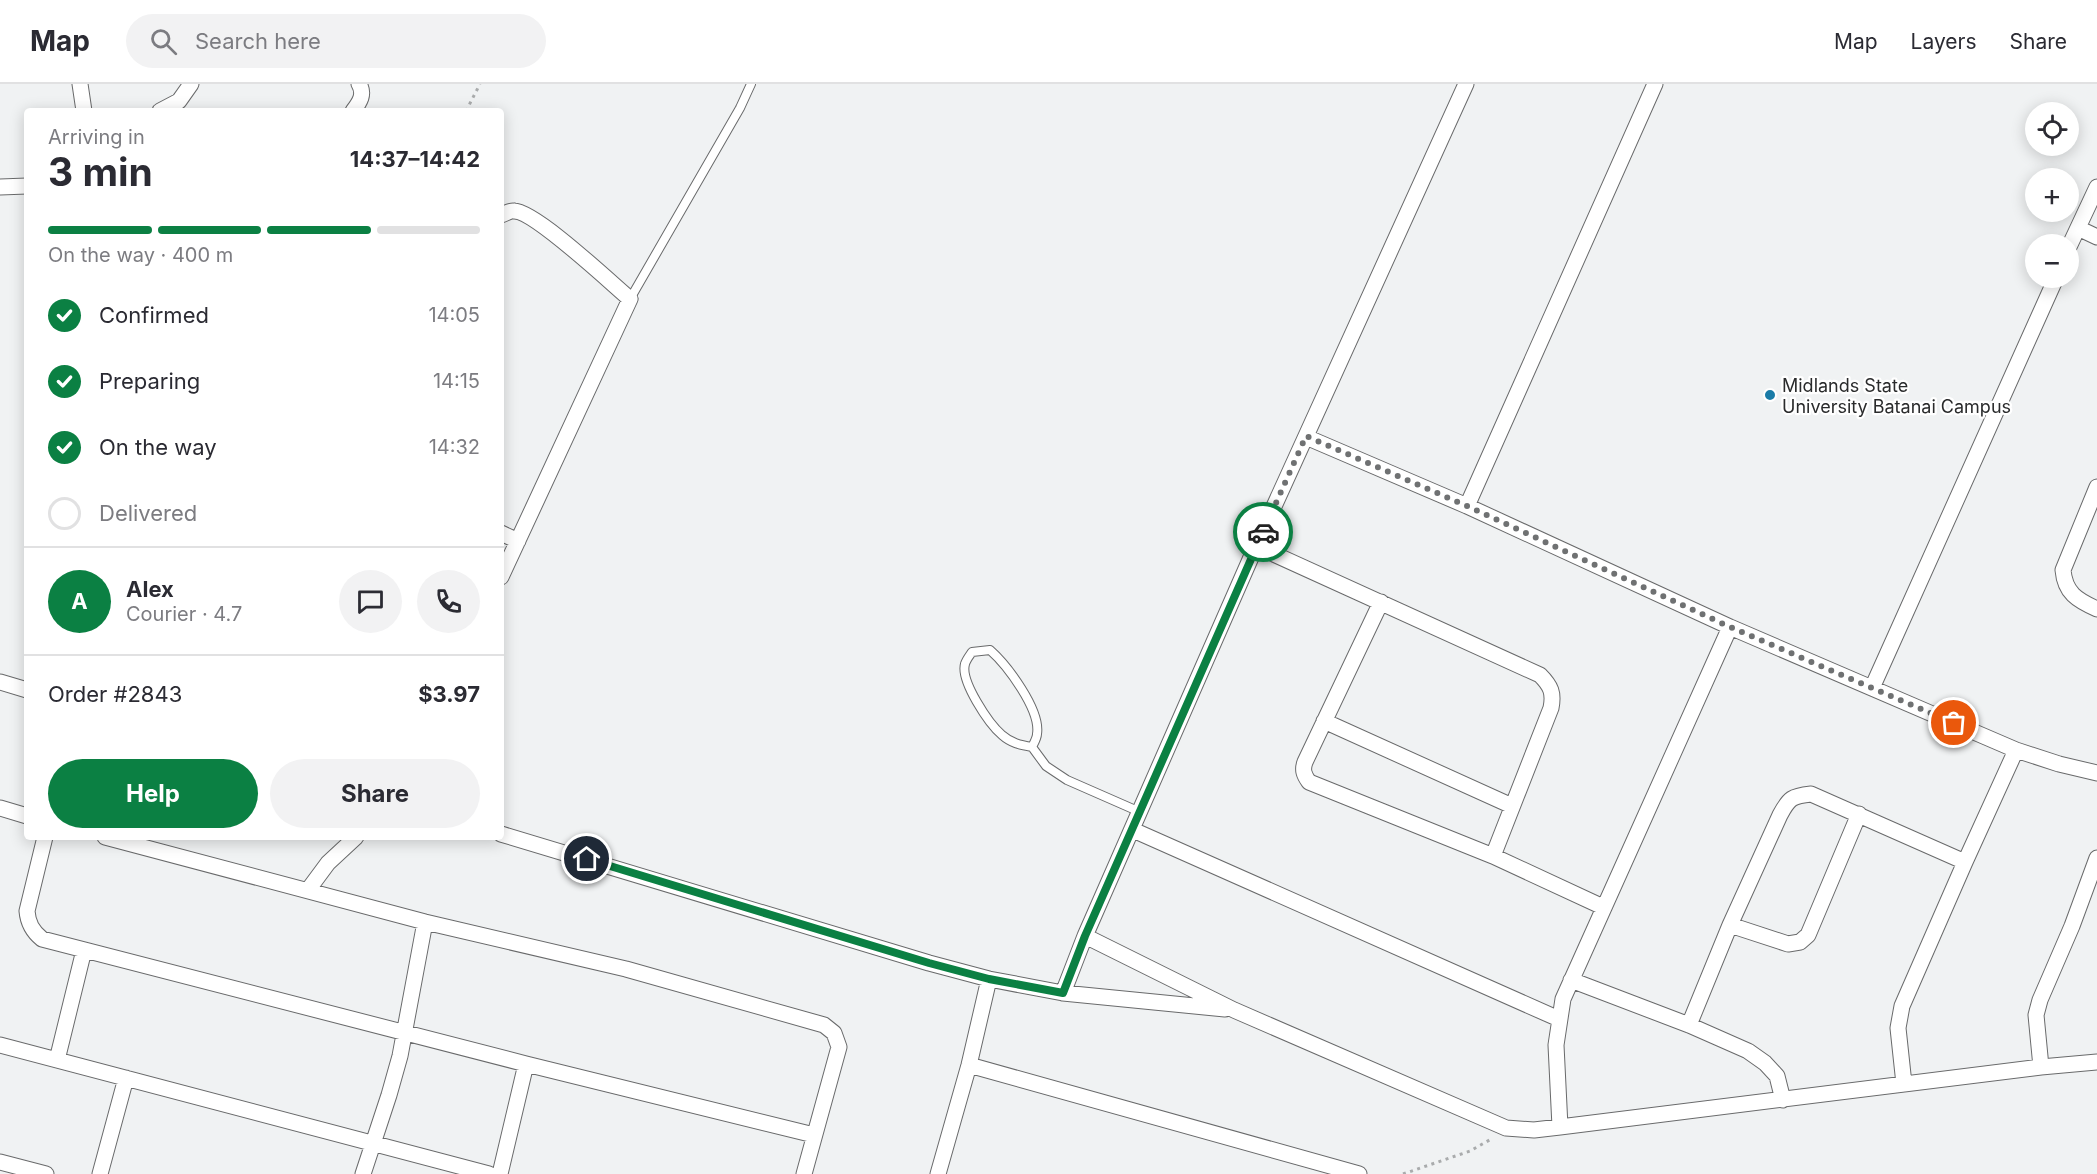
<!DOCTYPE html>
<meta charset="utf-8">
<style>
:root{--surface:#fff;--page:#f2f2f3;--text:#2b2b33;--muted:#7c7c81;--line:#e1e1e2;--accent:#0b8043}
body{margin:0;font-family:Inter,sans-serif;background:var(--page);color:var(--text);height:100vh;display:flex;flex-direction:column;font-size:22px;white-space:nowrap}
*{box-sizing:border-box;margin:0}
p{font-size:20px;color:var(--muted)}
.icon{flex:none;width:33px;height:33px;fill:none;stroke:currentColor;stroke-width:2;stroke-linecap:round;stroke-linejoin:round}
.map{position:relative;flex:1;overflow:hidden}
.side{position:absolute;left:24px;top:24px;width:480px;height:732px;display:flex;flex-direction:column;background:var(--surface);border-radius:6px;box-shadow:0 3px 15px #0003}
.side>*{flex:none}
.tools{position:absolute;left:2025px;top:18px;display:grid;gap:12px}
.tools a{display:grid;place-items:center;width:54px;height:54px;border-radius:50%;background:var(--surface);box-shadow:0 3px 15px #0003;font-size:30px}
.pin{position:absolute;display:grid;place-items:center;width:51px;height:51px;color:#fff;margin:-26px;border:3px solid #fff;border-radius:50%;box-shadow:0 2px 6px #0007}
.courier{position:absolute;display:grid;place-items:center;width:60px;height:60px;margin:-30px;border:4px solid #0b8043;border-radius:50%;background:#fff;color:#222;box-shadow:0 2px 8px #0007}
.overview em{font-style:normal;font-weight:700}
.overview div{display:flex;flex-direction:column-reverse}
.overview{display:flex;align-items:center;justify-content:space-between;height:102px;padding:0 24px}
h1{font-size:39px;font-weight:700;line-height:45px}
.bar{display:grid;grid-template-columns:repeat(4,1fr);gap:9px 6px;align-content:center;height:72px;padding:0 24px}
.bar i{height:8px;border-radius:4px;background:var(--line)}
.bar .current{background:var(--accent)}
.bar p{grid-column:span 4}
.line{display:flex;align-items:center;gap:15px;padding:0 24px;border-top:2px solid var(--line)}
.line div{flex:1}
.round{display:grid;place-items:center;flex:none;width:63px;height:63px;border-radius:32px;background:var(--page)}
ol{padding:0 24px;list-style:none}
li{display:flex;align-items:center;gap:18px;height:66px}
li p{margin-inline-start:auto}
li .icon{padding:6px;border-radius:50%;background:var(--accent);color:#fff;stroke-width:4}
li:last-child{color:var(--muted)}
li i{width:33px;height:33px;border:3px solid var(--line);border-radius:50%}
.action{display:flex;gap:12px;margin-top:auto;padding:12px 24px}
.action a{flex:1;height:69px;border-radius:36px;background:var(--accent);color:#fff;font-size:24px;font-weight:700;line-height:69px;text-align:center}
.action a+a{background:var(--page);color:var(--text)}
header{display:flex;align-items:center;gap:36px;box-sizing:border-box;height:84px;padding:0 30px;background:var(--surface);border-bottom:2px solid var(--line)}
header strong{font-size:28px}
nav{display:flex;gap:33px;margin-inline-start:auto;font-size:21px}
.search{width:420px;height:54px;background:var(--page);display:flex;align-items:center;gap:15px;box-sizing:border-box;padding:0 21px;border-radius:33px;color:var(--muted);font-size:22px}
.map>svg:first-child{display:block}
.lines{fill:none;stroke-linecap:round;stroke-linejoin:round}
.lane-casing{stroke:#696a6b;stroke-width:10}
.street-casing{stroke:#696a6b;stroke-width:17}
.path{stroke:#a9abac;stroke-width:3;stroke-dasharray:3 4.5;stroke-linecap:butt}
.lane{stroke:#fff;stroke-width:8}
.street{stroke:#fff;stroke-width:15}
.done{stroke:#6f7172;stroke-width:6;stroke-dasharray:0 10.8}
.route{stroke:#0b8043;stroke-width:8}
.poi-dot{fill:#197ba7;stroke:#fff;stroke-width:2}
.labels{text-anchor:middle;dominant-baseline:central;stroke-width:4.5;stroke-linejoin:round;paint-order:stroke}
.poi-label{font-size:18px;fill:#2a2b2c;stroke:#fff;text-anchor:start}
</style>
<header>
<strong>Map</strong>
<div class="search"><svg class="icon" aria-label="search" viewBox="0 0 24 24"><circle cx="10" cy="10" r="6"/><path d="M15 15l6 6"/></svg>Search here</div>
<nav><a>Map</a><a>Layers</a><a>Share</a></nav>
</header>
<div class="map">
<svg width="2097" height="1090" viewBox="0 0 2097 1090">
<rect width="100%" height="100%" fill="#f0f2f3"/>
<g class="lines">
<g class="lane-casing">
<path id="lane" d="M630,215l110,-191 11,-24
M1032,663c2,-4 5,-9 5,-13 4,-24 -30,-69 -47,-84l-18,2c-2,3 -6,8 -7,12 -5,17 24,60 37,71 9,8 18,10 30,12l14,19 21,14 73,32"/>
</g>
<g class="street-casing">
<path id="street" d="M80,0l4,27
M160,27l19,-10 12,-17
M353,27c7,-9 12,-17 6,-27
M0,103l27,-1
M501,131c4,-1 9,-5 13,-4 21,0 97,72 116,88l-129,278
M2078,144l19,9
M2068,165l29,-62
M1306,353l161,69 263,121 286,123 43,14 38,9
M2097,403l-34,83c2,23 14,30 34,39
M1467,422l188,-422
M501,449l17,8
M1256,462l284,129c11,11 14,18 11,33l-58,148
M1381,518l-76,160c-3,8 -1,13 4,20l184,74 110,51
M0,598l27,8
M1872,604l184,-410
M1324,637l188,85
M0,724l27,8
M1133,746l426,189
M501,750l428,129 60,16 74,14 162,16
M45,753l-18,74c1,12 5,20 15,28l484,125 288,71
M105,753l320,85 201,47 198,56 10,8 5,14 -35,127
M308,806l20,-27 28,-26
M1730,841l58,19 12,-2 8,-7 51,-121
M1085,852l149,74 272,118 28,2 26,-3 481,-60 56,-5
M1571,896l118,45 59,26 17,12 12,13 6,24
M1063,909l22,-57 171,-390 210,-462
M1689,941l41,-100 50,-110c9,-17 12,-19 31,-21l154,68
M0,961l489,129
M57,976l27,-110
M969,981l390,109
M2041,983l-5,-52 4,-15 32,-74 25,-68
M1904,1000l-6,-56 4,-22 63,-144 51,-112
M1560,1043l-4,-82 7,-46 167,-372
M0,1078l46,12
M100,1090l26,-96
M363,1090l26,-79 11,-39 25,-134
M500,1090l26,-110
M938,1090l31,-109 20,-86"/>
</g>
<path class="path" d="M466,27l14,-27
M1403,1090l67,-23 23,-13"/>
<use href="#lane" class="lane"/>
<use href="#street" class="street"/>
</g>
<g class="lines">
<path class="done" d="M1263,448l43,-96 161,70 263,121 224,96"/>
<path class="route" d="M587,775l342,104 60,16 74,14 22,-57 178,-404"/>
</g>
<circle class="poi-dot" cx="1770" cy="311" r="6"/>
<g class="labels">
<g class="poi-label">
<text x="1782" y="301">Midlands State<tspan x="1782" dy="21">University Batanai Campus</tspan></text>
</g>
</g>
</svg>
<div class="tools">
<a><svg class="icon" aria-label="locate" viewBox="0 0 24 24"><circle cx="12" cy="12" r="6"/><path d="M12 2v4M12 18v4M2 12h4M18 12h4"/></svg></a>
<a>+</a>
<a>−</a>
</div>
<div class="pin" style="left:1954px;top:639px;background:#ea580c"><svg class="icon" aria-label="bag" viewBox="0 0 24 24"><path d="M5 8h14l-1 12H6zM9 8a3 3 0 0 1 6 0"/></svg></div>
<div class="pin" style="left:587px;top:775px;background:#1f2937"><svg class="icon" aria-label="home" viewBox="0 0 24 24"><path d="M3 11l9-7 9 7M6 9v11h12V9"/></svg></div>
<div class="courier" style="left:1263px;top:448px"><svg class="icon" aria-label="car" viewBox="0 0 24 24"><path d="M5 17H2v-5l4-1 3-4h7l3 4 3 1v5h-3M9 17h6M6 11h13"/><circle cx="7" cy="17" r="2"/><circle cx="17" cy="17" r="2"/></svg></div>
<section class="side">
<div class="overview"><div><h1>3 min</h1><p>Arriving in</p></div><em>14:37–14:42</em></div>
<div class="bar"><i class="current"></i><i class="current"></i><i class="current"></i><i></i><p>On the way · 400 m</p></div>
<ol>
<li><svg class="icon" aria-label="check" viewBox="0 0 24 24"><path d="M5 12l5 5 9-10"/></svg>Confirmed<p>14:05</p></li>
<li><svg class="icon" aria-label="check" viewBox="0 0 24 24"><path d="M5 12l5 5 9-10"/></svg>Preparing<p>14:15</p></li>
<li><svg class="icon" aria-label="check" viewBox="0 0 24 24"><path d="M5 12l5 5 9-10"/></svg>On the way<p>14:32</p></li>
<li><i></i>Delivered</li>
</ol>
<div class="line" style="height:108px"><b class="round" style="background:var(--accent);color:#fff">A</b><div><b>Alex</b><p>Courier · 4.7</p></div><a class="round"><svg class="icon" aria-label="chat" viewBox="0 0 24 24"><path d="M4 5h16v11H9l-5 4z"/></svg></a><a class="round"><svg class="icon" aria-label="phone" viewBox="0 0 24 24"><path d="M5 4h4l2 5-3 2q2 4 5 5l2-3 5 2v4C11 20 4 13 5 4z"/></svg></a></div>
<div class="line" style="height:78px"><div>Order #2843</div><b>$3.97</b></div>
<div class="action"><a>Help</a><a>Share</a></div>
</section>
</div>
